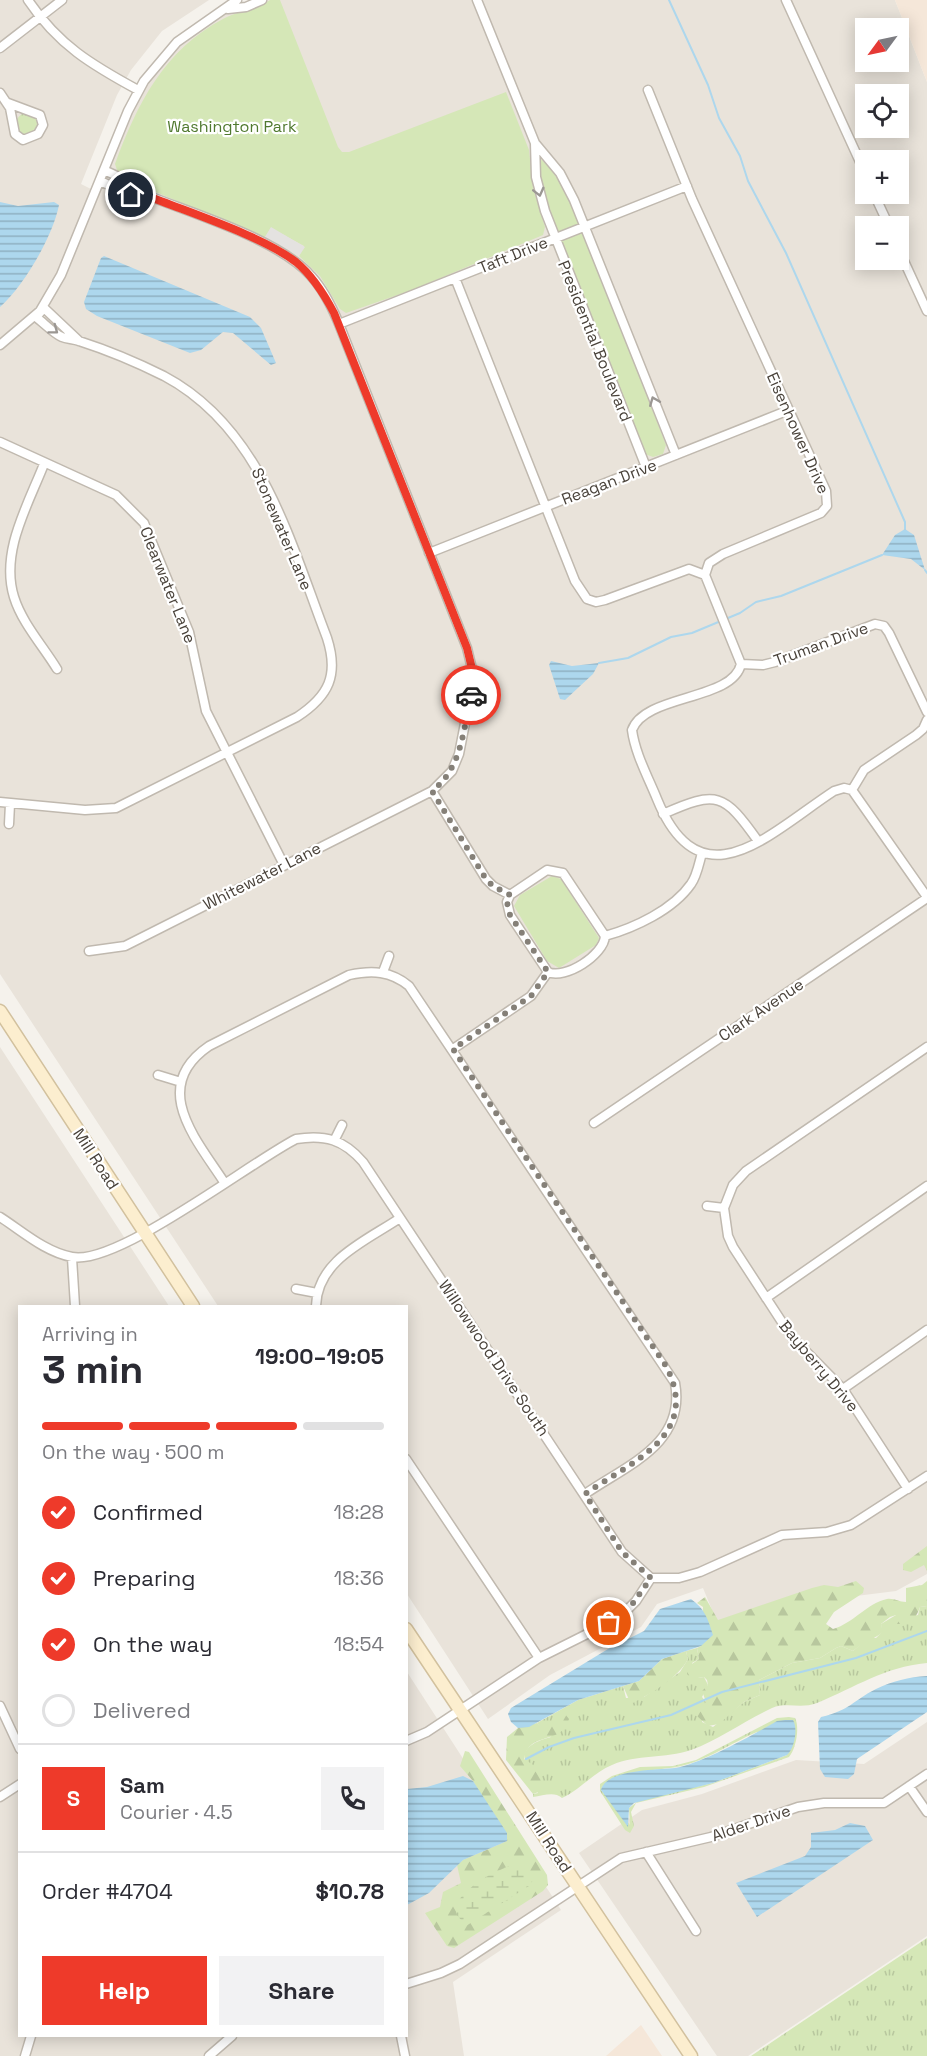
<!DOCTYPE html>
<meta charset="utf-8">
<style>
:root{--surface:#fff;--page:#f2f2f3;--text:#2b2b33;--muted:#7c7c81;--line:#e1e1e2;--accent:#ee3a2a}
body{margin:0;font-family:"Space Grotesk",sans-serif;background:var(--page);color:var(--text);height:100vh;display:flex;flex-direction:column;font-size:22px;white-space:nowrap}
*{box-sizing:border-box;margin:0}
p{font-size:20px;color:var(--muted)}
.icon{flex:none;width:33px;height:33px;fill:none;stroke:currentColor;stroke-width:2;stroke-linecap:round;stroke-linejoin:round}
.map{position:relative;flex:1;overflow:hidden}
.sheet{position:absolute;left:18px;top:1305px;width:390px;height:732px;display:flex;flex-direction:column;background:var(--surface);border-radius:0px;box-shadow:0 3px 15px #0003}
.sheet>*{flex:none}
.needle{width:39px;rotate:237deg}
.controls{position:absolute;left:855px;top:18px;display:grid;gap:12px}
.controls a{display:grid;place-items:center;width:54px;height:54px;border-radius:0px;background:var(--surface);box-shadow:0 3px 15px #0003;font-size:30px}
.pin{position:absolute;display:grid;place-items:center;width:51px;height:51px;color:#fff;margin:-26px;border:3px solid #fff;border-radius:50%;box-shadow:0 2px 6px #0007}
.courier{position:absolute;display:grid;place-items:center;width:60px;height:60px;margin:-30px;border:4px solid #ee3a2a;border-radius:50%;background:#fff;color:#222;box-shadow:0 2px 8px #0007}
.overview em{font-style:normal;font-weight:700}
.overview div{display:flex;flex-direction:column-reverse}
.overview{display:flex;align-items:center;justify-content:space-between;height:102px;padding:0 24px}
h1{font-size:39px;font-weight:700;line-height:45px}
.bar{display:grid;grid-template-columns:repeat(4,1fr);gap:9px 6px;align-content:center;height:72px;padding:0 24px}
.bar i{height:8px;border-radius:4px;background:var(--line)}
.bar .current{background:var(--accent)}
.bar p{grid-column:span 4}
.line{display:flex;align-items:center;gap:15px;padding:0 24px;border-top:2px solid var(--line)}
.line div{flex:1}
.round{display:grid;place-items:center;flex:none;width:63px;height:63px;border-radius:0px;background:var(--page)}
ol{padding:0 24px;list-style:none}
li{display:flex;align-items:center;gap:18px;height:66px}
li p{margin-inline-start:auto}
li .icon{padding:6px;border-radius:50%;background:var(--accent);color:#fff;stroke-width:4}
li:last-child{color:var(--muted)}
li i{width:33px;height:33px;border:3px solid var(--line);border-radius:50%}
.primary-button{display:flex;gap:12px;margin-top:auto;padding:12px 24px}
.primary-button a{flex:1;height:69px;border-radius:0px;background:var(--accent);color:#fff;font-size:24px;font-weight:700;line-height:69px;text-align:center}
.primary-button a+a{background:var(--page);color:var(--text)}
.map>svg:first-child{display:block}
.residential{fill:#e9e3da;fill-rule:evenodd}
.commercial{fill:#f5e7d9}
.grass{fill:url(#grass-tufts);fill-rule:evenodd}
.forest{fill:url(#forest-firs)}
.wetland{fill:url(#wetland-marsh)}
.park{fill:#d5e7b7}
.parking{fill:#e4e2e0}
.water{fill:url(#water-rules)}
.lines{fill:none;stroke-linecap:round;stroke-linejoin:round}
.stream{stroke:#add7ed;stroke-width:2}
.street-casing{stroke:#c0b9af;stroke-width:11}
.secondary-casing{stroke:#d2c19e;stroke-width:15}
.street{stroke:#fff;stroke-width:8}
.secondary{stroke:#fceecf;stroke-width:12}
.oneway{stroke:#9b9793}
.done{stroke:#858078;stroke-width:6;stroke-dasharray:0 10.8}
.route{stroke:#ee3a2a;stroke-width:8}
.labels{text-anchor:middle;dominant-baseline:central;stroke-width:4.5;stroke-linejoin:round;paint-order:stroke}
.park-label{font-size:16px;fill:#50792f;stroke:#fff}
.street-label{font-size:16px;fill:#49423a;stroke:#fff}
</style>
<div class="map">
<svg width="927" height="2056" viewBox="0 0 927 2056">
<defs>
<pattern id="grass-tufts" width="24" height="20" patternUnits="userSpaceOnUse" patternTransform="scale(1.5)"><rect width="24" height="20" fill="#d5e7b7"/><path d="M3 7l-1-3M5 7V3M7 7l1-3M15 17l-1-3M17 17v-4M19 17l1-3" fill="none" stroke="#b8c79e"/></pattern>
<pattern id="forest-firs" width="22" height="20" patternUnits="userSpaceOnUse" patternTransform="scale(1.5)"><rect width="22" height="20" fill="#d5e7b7"/><path d="M5 1l3.5 6h-7zM16 11l3.5 6h-7z" fill="#b8c79e"/></pattern>
<pattern id="wetland-marsh" width="20" height="14" patternUnits="userSpaceOnUse" patternTransform="scale(1.5)"><rect width="20" height="14" fill="#d5e7b7"/><path d="M1 5h8M5 5V1M11 12h8M15 12V8" fill="none" stroke="#b8c79e"/></pattern>
<pattern id="water-rules" width="6" height="5" patternUnits="userSpaceOnUse" patternTransform="scale(1.5)"><rect width="6" height="5" fill="#add7ed"/><path d="M0 2.5h6" fill="none" stroke="#8fb0c1"/></pattern>
</defs>
<rect width="100%" height="100%" fill="#f5f2ec"/>
<path class="residential" d="M0,0h209l-47,31 -31,39 -14,25 -36,89 14,7 33,-80 49,-69 50,-33 35,-9h633l32,82v1492l-31,17 -135,17 -42,19 -16,-39 -46,16 -16,23 -91,48 -62,44 -81,-125 -1,-288h-188l-218,-332zM866,28h32v34h-32zM866,94h32v34h-32zM866,160h32v34h-32zM866,226h32v34h-32z
M0,1047l169,259h-149v730h386l1,-364 154,238 -108,72 11,74h-464z
M927,1722v214l-179,120h-31l-138,-203 63,-43 60,-16 94,-34 68,4z"/>
<path class="commercial" d="M895,0h32v82z
M641,2025l21,31h-56z"/>
<path class="grass" d="M16 124a11 11 0 1 1 22 0a11 11 0 1 1-22 0Z
M927,1606v57c-43,4 -71,24 -110,40 -15,6 -31,-1 -45,5 -28,13 -52,31 -81,42 -26,9 -54,4 -79,15 -19,8 -31,24 -50,33 -8,-7 -19,-2 -29,-1v-3l5,-1c-12,-30 -28,-45 13,-56l-14,-14 41,-23 45,-14 3,12 18,-1 36,-25 8,-13 -2,-8 11,-3 2,11 -7,4 6,15 6,-1 4,8 -6,12 4,5 -4,20 11,5 31,-25 16,-7 -1,-15 33,-17 28,-5 16,-10 5,-2 12,5 15,-13h8l6,-6 -1,-8 15,-9v4l22,-4 2,-8z
M789,1717l6,1c5,9 1,31 -6,39l-85,30 -68,16 -5,9 3,14 -4,7 -5,-3 -25,-39v-7l12,-8 28,-9 33,-1 23,-6 81,-42zM757,1732l30,23 -74,28 -72,16 -12,9 1,17 -29,-35c5,-17 54,-20 69,-22 30,-3 59,-24 87,-36z
M927,1938v118h-176z"/>
<path class="forest" d="M927,1546v25l-3,-6 -13,7 -8,-2v-6z
M856,1581l8,7 -1,5 -29,19 -8,12 7,5c21,-6 34,-26 54,-30 7,-1 12,3 19,3v-14l16,-3 5,-4v25l-7,1c-4,12 -10,18 -24,17v-9l-6,2 -9,7 2,8c-10,8 -20,10 -30,19l-12,-5 -5,2 -16,10 -28,5 -33,17 1,15 -16,7 -25,22 -11,2 -11,-10 2,-7 7,-7 -4,-11 6,-6 -1,-5 -3,-3 -12,2 -5,-5 2,-8 10,-7 -2,-11 4,-2 2,-39 -6,-4 8,-6 13,23 94,-32 12,-3 14,2z
M686,1651l2,8c-10,19 -36,34 -55,44l-3,-1 -7,-16 16,-5 23,-22z
M565,1714l4,5c-7,27 -40,11 -45,40l14,9 6,22 -11,4 -27,-34 1,-23 11,-9 19,-5 4,3z
M465,1751l4,1 78,123 1,10 -5,6 -89,57 -7,-2 -22,-33 15,-6 3,-15 18,-9 -4,-18 6,-5 44,-19 -34,-60 -13,-15z"/>
<path class="wetland" d="M513,1865c9,3 16,7 20,15l-4,6 -63,40 -9,-11 -2,-8c8,-19 38,-36 58,-42z"/>
<path class="park" d="M270,0h10l58,147 4,5h7l157,-60 23,58 4,38 12,39 -2,8 -131,55 -66,23 -6,-4 -20,-33 -21,-20 5,-10 -33,-18 -6,9 -112,-46 -35,-18 -3,-9c22,-60 49,-114 108,-145 15,-8 33,-10 47,-19z
M540,158c33,32 46,81 62,123 21,55 43,109 64,164l-3,9 -10,3 -8,-3 -97,-242 -9,-36z
M552,876l9,3 38,59 -3,7 -37,23 -12,-7 -33,-55 6,-11z"/>
<path class="parking" d="M271,227l34,20 -6,9 -34,-19z"/>
<path class="water" d="M0,202l18,4 36,-4 5,3c-6,31 -35,81 -59,102z
M104,256l146,61 11,11 15,35 -5,2 -38,-32 -10,-1 -22,18 -11,3 -93,-37 -11,-7 -2,-7 17,-44z
M905,529l9,6 11,35 -14,-11 -29,-4 13,-20z
M551,661l21,5 27,-3 -6,11 -28,26 -5,-1 -11,-34z
M691,1599c14,10 17,20 22,36l-12,11 -39,13 -23,22 -61,19 -49,27 -11,1 -7,-6 -3,-8 3,-6 97,-59 36,-18 16,-22z
M927,1676v36l-70,47 -3,15 -6,5 -23,-2 -5,-8 -2,-47 3,-5c30,-7 31,-16 55,-28 16,-8 33,-12 51,-13z
M785,1720h8c5,8 2,28 -6,35l-74,28 -79,20 -5,5 -1,19 -27,-37c5,-21 57,-20 74,-22 25,-4 78,-33 102,-47z
M463,1776l10,5 34,52v8l-44,19 -34,33 -22,12v-116l20,-2z
M850,1823l15,3 8,14 -116,77 -21,-34 69,-27 6,-9v-14l24,-3z"/>
<g class="lines">
<path class="stream" d="M669,0l39,85 11,33 21,38 8,25 38,72 119,269v7
M925,570l2,3
M599,663l29,-5 43,-21 21,-4 48,-20 16,-11 25,-6 101,-41
M526,1759l23,-12 25,-9 97,-23 51,-23 134,-34 71,-27"/>
<g class="street-casing">
<path id="street" d="M28,0c30,45 64,65 110,90
M477,0l58,143 1,34 9,34 101,256
M786,0l80,175
M228,9l18,-2 16,-7
M0,48l62,-48
M0,93l10,15 5,26 8,6 15,-6 5,-9 -3,-10 -32,-12
M535,143l25,30 14,27 102,255
M104,170l32,15 12,11
M874,194l15,32
M898,248l29,63
M455,278l120,303 12,18 9,3 9,-2 84,-31 16,6 4,-12 14,-9 98,-41 6,-7 -1,-15 -134,-292 -44,-109
M339,324l348,-138
M0,345l40,-34 21,-36 67,-164 16,-30 33,-39 60,-42
M0,442l116,53 28,28 45,109 17,79 78,154
M44,464c-16,41 -44,88 -30,133 8,26 29,49 43,72
M429,553l360,-143
M705,575l36,89
M927,712l-38,-79 -5,-7 -9,-2 -100,38 -12,3 -22,-1c-8,37 -96,30 -109,66 3,23 16,47 25,69 44,108 114,33 177,-8l10,-3 8,2 12,-20 52,-35 7,-6 4,-9
M852,790l75,107
M432,791l54,88 7,7 17,9 -3,7 3,13 38,57
M0,802l85,8 31,-2 181,-91c32,-21 42,-42 30,-79 -37,-96 -65,-210 -163,-262 -26,-13 -57,-26 -85,-35 -5,-2 -12,-2 -17,-4 -9,-4 -18,-14 -26,-20l8,-9 35,33
M663,814c54,-24 61,-21 95,27
M9,824l1,-20
M510,895l37,-25 16,3 42,63
M89,951l36,-5 307,-155 20,-20 7,-17 15,-77 -7,-29 -128,-324c-7,-17 -15,-34 -28,-48 -31,-36 -117,-62 -162,-80l-18,-1 -31,-14
M383,972l6,-16
M453,1049l78,-53 17,-24c17,8 56,-17 57,-36 29,-8 68,-26 86,-52 6,-8 8,-21 11,-31
M158,1075l23,7
M594,1123l333,-225
M335,1139l7,-14
M224,1182c-28,-43 -75,-95 -15,-136l140,-71c23,-5 42,-4 60,11l266,397c11,61 -48,82 -90,111
M707,1206l17,2
M0,1217c22,14 45,35 72,40 45,9 177,-94 224,-118 29,-5 48,1 67,23l259,390 29,26
M72,1258l3,48
M296,1289l21,4
M766,1298l161,-112
M316,1306c1,-46 50,-65 84,-88
M843,1389l84,-59
M406,1459l133,199
M908,1489l-65,-100 -52,-53 -58,-89 -5,-11 -4,-28 9,-23 13,-14 181,-124
M651,1578h28l21,-6 82,-37 45,-3 24,-7 76,-49
M0,1706l20,43
M406,1741l21,-9 112,-74 80,-40 17,-17 15,-23
M909,1786l18,26
M0,1797l20,-13
M646,1852l50,79
M406,1984l35,-11 19,-9 161,-106 90,-21 87,-30 26,-4h60l43,-29
M401,2036l4,20
M25,2056l6,-20
M209,2056l23,-20"/>
</g>
<g class="secondary-casing">
<path id="secondary" d="M0,1011l193,295
M406,1629l285,427"/>
</g>
<use href="#street" class="street"/>
<use href="#secondary" class="secondary"/>
</g>
<defs><path id="oneway-chevron" d="M-2-3.5L2.5 0L-2 3.5" fill="none" stroke-width="1.6" stroke-linecap="round" stroke-linejoin="round" transform="scale(1.5)"/></defs>
<g class="oneway">
<use href="#oneway-chevron" transform="translate(539 192) rotate(76)"/>
<use href="#oneway-chevron" transform="translate(54 330) rotate(37)"/>
<use href="#oneway-chevron" transform="translate(654 401) rotate(-112)"/>
</g>
<g class="lines">
<path class="done" d="M471,695c-8,36 -9,73 -39,96l54,88 7,7 17,9 -3,7 3,13 38,57 -17,24 -78,53 213,317c36,70 -34,95 -81,128l37,58 29,26 -25,35 -17,10"/>
<path class="route" d="M131,195l17,1c42,17 114,40 148,66 17,14 28,32 38,51l133,335 7,29 -3,18"/>
</g>
<g class="labels">
<g class="park-label">
<text x="232" y="126">Washington Park</text>
</g>
<g class="street-label">
<text transform="translate(513 255) rotate(-22)">Taft Drive</text>
<text transform="translate(595 341) rotate(68)">Presidential Boulevard</text>
<text transform="translate(798 433) rotate(66)">Eisenhower Drive</text>
<text transform="translate(609 482) rotate(-21)">Reagan Drive</text>
<text transform="translate(282 529) rotate(67)">Stonewater Lane</text>
<text transform="translate(168 585) rotate(68)">Clearwater Lane</text>
<text transform="translate(821 644) rotate(-20)">Truman Drive</text>
<text transform="translate(262 876) rotate(-27)">Whitewater Lane</text>
<text transform="translate(761 1010) rotate(-34)">Clark Avenue</text>
<text transform="translate(96 1159) rotate(57)">Mill Road</text>
<text transform="translate(494 1358) rotate(56)">Willowwood Drive South</text>
<text transform="translate(819 1366) rotate(50)">Bayberry Drive</text>
<text transform="translate(751 1823) rotate(-19)">Alder Drive</text>
<text transform="translate(549 1842) rotate(57)">Mill Road</text>
</g>
</g>
</svg>
<div class="controls">
<a><svg class="needle" viewBox="-14 -14 28 28"><path d="M0-13l5 13h-10z" fill="#e53935"/><path d="M0 13l5-13h-10z" fill="#7c7c81"/></svg></a>
<a><svg class="icon" aria-label="locate" viewBox="0 0 24 24"><circle cx="12" cy="12" r="6"/><path d="M12 2v4M12 18v4M2 12h4M18 12h4"/></svg></a>
<a>+</a>
<a>−</a>
</div>
<div class="pin" style="left:609px;top:1623px;background:#ea580c"><svg class="icon" aria-label="bag" viewBox="0 0 24 24"><path d="M5 8h14l-1 12H6zM9 8a3 3 0 0 1 6 0"/></svg></div>
<div class="pin" style="left:131px;top:195px;background:#1f2937"><svg class="icon" aria-label="home" viewBox="0 0 24 24"><path d="M3 11l9-7 9 7M6 9v11h12V9"/></svg></div>
<div class="courier" style="left:471px;top:695px"><svg class="icon" aria-label="car" viewBox="0 0 24 24"><path d="M5 17H2v-5l4-1 3-4h7l3 4 3 1v5h-3M9 17h6M6 11h13"/><circle cx="7" cy="17" r="2"/><circle cx="17" cy="17" r="2"/></svg></div>
<section class="sheet">
<div class="overview"><div><h1>3 min</h1><p>Arriving in</p></div><em>19:00–19:05</em></div>
<div class="bar"><i class="current"></i><i class="current"></i><i class="current"></i><i></i><p>On the way · 500 m</p></div>
<ol>
<li><svg class="icon" aria-label="check" viewBox="0 0 24 24"><path d="M5 12l5 5 9-10"/></svg>Confirmed<p>18:28</p></li>
<li><svg class="icon" aria-label="check" viewBox="0 0 24 24"><path d="M5 12l5 5 9-10"/></svg>Preparing<p>18:36</p></li>
<li><svg class="icon" aria-label="check" viewBox="0 0 24 24"><path d="M5 12l5 5 9-10"/></svg>On the way<p>18:54</p></li>
<li><i></i>Delivered</li>
</ol>
<div class="line" style="height:108px"><b class="round" style="background:var(--accent);color:#fff">S</b><div><b>Sam</b><p>Courier · 4.5</p></div><a class="round"><svg class="icon" aria-label="phone" viewBox="0 0 24 24"><path d="M5 4h4l2 5-3 2q2 4 5 5l2-3 5 2v4C11 20 4 13 5 4z"/></svg></a></div>
<div class="line" style="height:78px"><div>Order #4704</div><b>$10.78</b></div>
<div class="primary-button"><a>Help</a><a>Share</a></div>
</section>
</div>
